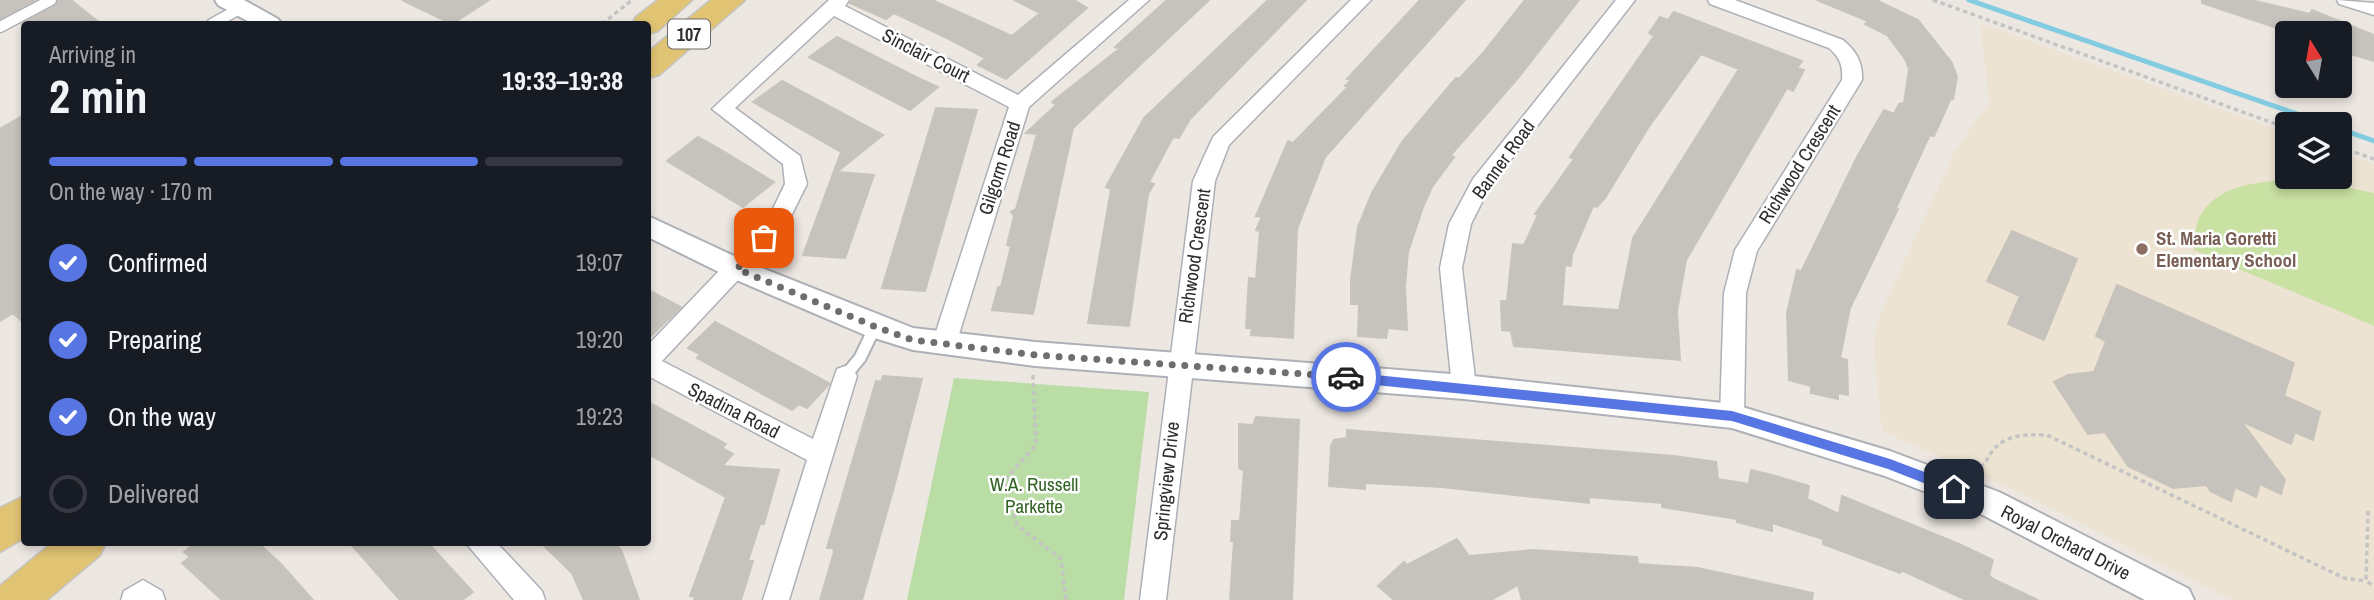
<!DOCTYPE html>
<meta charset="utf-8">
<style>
:root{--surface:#171b24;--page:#20242c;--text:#f1f3f6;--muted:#9ea1a6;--line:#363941;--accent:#5776e4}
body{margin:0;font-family:"Archivo Narrow",sans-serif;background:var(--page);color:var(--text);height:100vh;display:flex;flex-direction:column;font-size:26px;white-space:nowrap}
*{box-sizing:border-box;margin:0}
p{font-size:23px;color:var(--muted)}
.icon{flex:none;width:38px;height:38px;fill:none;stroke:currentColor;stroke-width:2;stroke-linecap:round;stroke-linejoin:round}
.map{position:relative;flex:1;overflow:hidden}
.panel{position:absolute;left:21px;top:21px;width:630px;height:525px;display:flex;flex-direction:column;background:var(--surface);border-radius:7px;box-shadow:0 4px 10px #0003}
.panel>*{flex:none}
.needle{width:46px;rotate:349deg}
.fabs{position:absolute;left:2275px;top:21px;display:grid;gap:14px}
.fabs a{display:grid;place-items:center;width:77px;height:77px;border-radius:7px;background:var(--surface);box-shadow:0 4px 10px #0003;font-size:35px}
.pin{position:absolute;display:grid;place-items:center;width:60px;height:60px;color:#fff;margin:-30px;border-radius:14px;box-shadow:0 4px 10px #0006}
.courier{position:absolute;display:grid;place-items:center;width:70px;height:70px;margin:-35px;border:5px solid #5776e4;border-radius:50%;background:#fff;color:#222;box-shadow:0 2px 9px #0007}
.summary em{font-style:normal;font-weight:700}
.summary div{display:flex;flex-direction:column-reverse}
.summary{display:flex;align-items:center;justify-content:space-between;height:119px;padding:0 28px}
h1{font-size:46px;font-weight:700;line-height:52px}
.bar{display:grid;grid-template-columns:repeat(4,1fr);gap:10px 7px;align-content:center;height:84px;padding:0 28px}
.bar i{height:9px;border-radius:5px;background:var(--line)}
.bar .current{background:var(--accent)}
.bar p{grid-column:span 4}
ol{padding:0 28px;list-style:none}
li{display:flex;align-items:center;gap:21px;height:77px}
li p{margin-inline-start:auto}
li .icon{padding:7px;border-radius:50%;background:var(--accent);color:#fff;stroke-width:4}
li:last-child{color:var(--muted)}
li i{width:38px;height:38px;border:4px solid var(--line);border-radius:50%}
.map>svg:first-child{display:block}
.education{fill:#ece3d3}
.green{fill:#badca5}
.pitch{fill:#c9e1a3}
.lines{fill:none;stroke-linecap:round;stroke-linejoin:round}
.stream{stroke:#83cbe1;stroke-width:5}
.building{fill:#c6c2bd;stroke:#c8c3bb;stroke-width:2;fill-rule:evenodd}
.service-far1-casing{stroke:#aeb0b7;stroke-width:13}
.service-casing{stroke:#aeb0b7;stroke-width:15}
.minor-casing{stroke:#aeb0b7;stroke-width:3}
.tertiary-casing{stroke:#aeb0b7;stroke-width:4}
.primary-casing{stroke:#c4c4c4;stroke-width:3}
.path{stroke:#c4c4c4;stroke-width:3.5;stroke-dasharray:4.5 3.5;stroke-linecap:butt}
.service-far1{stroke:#fff;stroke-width:10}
.service{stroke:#fff;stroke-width:11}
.minor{fill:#fff;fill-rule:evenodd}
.tertiary{fill:#fff;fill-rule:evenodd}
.primary{fill:#e0c373;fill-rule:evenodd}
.route{fill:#5776e4}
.done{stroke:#706e6c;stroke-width:7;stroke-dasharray:0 12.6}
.education-dot{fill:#8d6e63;stroke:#fff;stroke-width:2.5}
.labels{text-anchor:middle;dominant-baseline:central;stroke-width:5;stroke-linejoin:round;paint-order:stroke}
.shield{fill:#fff;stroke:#6c6c6c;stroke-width:2}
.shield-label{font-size:18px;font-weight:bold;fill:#2d2d2d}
.street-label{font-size:19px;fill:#2d2d2d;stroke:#fff}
.education-label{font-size:19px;font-weight:bold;fill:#785e54;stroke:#fff;text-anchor:start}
.park-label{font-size:19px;fill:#336225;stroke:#fff}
</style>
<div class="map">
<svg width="2374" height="600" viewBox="0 0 2374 600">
<rect width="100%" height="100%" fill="#ede7e2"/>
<path class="education" d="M1980,23l307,110v44h53v-25l34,12v436h-143l-206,-105 -143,-64 -9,-87 4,-23 77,-168 35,-50z"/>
<path class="green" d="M954,378l195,14 -25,208h-217z"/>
<path class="pitch" d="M2307,179l67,14v133l-180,-76c1,-9 1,-23 5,-32 19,-38 72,-37 108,-39z"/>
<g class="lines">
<path class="stream" d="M1969,0l357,124
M2340,129l34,12"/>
</g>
<path class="building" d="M0,0h35l-35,19z
M58,0h13l30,24h-80l33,-17z
M402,0h87l-37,24z
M852,0h80l80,36 28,-23 -26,-13h60l13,8 -81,71 -28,-14 7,-7 -34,-18 -57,-27 -8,6 -36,-16z
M1167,0h42l-136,128 -40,186 -41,-4 6,-23h3l10,-41 -4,-1 7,-29 -3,-4 5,-3 21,-75 -11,-1 30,-28 -4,-3 67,-53 -4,-2z
M1268,0h38l-116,119 -11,19 -6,-1 -24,45 5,2 -6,10 -19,132 -41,-3 23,-134 -5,-2 27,-49 11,-20z
M1420,0h45l-140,157 -28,72 -4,109 -42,-3 1,-7h-6l3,-50 7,1 4,-48 -4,-1 6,-13 -6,-1 32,-75 5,2 55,-56 -3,-1 6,-6 -4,-1z
M1525,0h54l-61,78 -68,78 4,1 -22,30 -9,20 -15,45 -3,35 2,43 -19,-2 -2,10 -28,-2 1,-32h-8v-25l7,-52 14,-34 30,-51 54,-64 3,1 24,-26z
M1817,0h59l42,20 34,43 5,14 -4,22 -2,-1 -17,38 -4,-1 -3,6 -31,67 2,1 -48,99 -10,50 7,2 1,35 -10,-2v6l-27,-6v-7l-22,-6 -2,-67 10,-43 4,2 56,-115 27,-47 10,4 5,-10 5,-1 5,-34 -4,-10 -18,-24 -22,-11 3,-3z
M2202,0h49l59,14 2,-4 62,25v26l-34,-10v-18h-48l-90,-30z
M1674,12l128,49 -5,7 7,2 -11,21 -6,-3 -101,172 -9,51 3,49 -166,-14 -3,-15 -9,-1 -1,-29h6l6,-57 11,1 14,-30 -3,-1 39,-55 -4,-2 84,-121 -5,-3 11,-16 8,3zM1701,54l38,15 -106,169 -14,72 -57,-4 3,-41 6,1 1,-11 21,-49 4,1 8,-9 43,-70z
M837,37l79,40 22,10 -28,23 -101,-53z
M782,81l101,54 -46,37 37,3 -29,83 -42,-3 38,-103 -88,-50z
M936,108l41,2 -52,181 -43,-3z
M24,115v208l-11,-10 -13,8v-192z
M698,137l20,11 56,34 -31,25 -76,-46z
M2012,231l65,28 -33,81 -36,-16 12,-28 -33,-15z
M2117,285l177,78 -10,33 36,16 -7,28 -18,-8 -4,12 -50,-23 44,59 -4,14 -21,-10 -4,13 -21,-10 -4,14 -21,-10 -3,-6 -34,3 -45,-22 -23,-34 -17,2 -34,-52 14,-7 26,-3 12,-31 -10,-5z
M648,290l33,17 -33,32z
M715,322l114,61v1l-22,24 -8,-4 -7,6 -95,-52 3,-4 -12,-6z
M883,376l39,3 -28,108 -32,113h-42l14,-48 -1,-4h-6l49,-167 5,1z
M648,402l78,42 -4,4 11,6 -11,12 57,4 -15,54h-4l-12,37h5l-12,39h-47l2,-3 -6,-1 36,-99 -78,-43z
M1256,417l43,3 -7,180h-62l4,-59h-3l1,-20h8l4,-50 -5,-3v-44l14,1z
M1347,430l327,26 42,6 2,17 31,5 2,-14 21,5 37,11 -2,13 32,15 3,-18 117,48 34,16 -4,15 4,4 45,21h-72l-65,-30 -1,3 -77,-29v-5l-51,-16v8l-35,-9v-3l-75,-12v-4l-73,-6v6l-147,-16 -77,-4v6l-36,-3 2,-40 3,-6 13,-2z
M1457,539l12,17 64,-6 104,7 1,7 60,4 115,25 -1,7h-290l-4,-15 -27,15h-97l-16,-14 26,-24 3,3z
M196,542h61l23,21 33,37h-91l-40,-37 8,-6 -6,-5z
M349,542h78l46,50 -11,8h-62z
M540,542h73l8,8 18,50h-55l-12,-27z"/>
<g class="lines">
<g class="service-far1-casing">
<path id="service-far1" d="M212,24l29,-16
M0,27l51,-27"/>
</g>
<g class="service-casing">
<path id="service" d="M845,376l15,-18 15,-31"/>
</g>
<g class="minor-casing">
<path id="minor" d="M829,0h20l-4,6 173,89 111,-95h20l-120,107 -73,237 -4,7 -8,2 -8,-2 -4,-7 77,-237 -175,-91 -99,92 65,48 7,28 -24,48 -121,129 151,78 24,-70 8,-3 8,3 4,7 -68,224h-26l44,-140 -159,-84v-31l119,-124 18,-37 -2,-20 -71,-55z
M1351,0h20l-142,145 -14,36 -49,419h-26l53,-419 20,-44z
M1616,0h19l-146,188 -18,36 -9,44 14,119 -4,7 -8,3 -8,-3 -4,-7 -12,-119 9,-44 24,-45z
M1708,0h27l108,40c13,11 20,22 19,40l-105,171 -11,42 -2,123 -3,7 -9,3 -9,-3 -3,-7 4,-123 11,-43 107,-170c1,-15 -2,-22 -13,-32l-119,-44z
M2337,0l37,3v12l-35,-11z
M465,542h31l46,49 3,9h-31z
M143,580l19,11 3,9h-44l3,-9z"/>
</g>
<g class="tertiary-casing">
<path id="tertiary" d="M215,0h29l34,19 4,5h-29l-35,-19z
M648,216l99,46 166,66 122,14 429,33 268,29 158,47 109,41 190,97 5,11h-49l-168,-88 -92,-36 -153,-48 -268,-29 -429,-33 -122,-16 -48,-15 -138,-59 -79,-39z"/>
</g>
<g class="primary-casing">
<path id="primary" d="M658,0h34l-34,31 -10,3v-10h-16l4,-7z
M711,0h34l-86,75 -11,3v-26z
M24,496v42l-24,14v-44z
M53,542h53l-6,13 -53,45h-47v-14z"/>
</g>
<path class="path" d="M1933,0l354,128
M602,24l30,-24
M2340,147l34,12
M1033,375l3,70 -32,36 13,44 44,34 5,41
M1973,470l12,-6c12,-29 34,-30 62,-29l297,143 22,3
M2368,511l-2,70 8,5"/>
<use href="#service-far1" class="service-far1"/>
<use href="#service" class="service"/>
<use href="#minor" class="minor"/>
<use href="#tertiary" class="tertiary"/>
<use href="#primary" class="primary"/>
</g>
<path class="route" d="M1346,372l386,39 158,48 69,26 2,4 -7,6 -66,-26 -156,-48 -386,-39 -6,-5z"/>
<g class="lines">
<path class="done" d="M764,238l-27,31 139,58 37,13 122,15 311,22"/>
</g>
<circle class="education-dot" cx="2142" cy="249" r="7"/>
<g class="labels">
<rect class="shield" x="668" y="19.5" width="42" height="29" rx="5"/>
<g class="shield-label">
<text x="689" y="34">107</text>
</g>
<g class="street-label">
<text transform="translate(926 55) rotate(27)">Sinclair Court</text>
<text transform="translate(1503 159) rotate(-54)">Banner Road</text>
<text transform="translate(1799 164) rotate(-58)">Richwood Crescent</text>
<text transform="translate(999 168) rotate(-72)">Gilgorm Road</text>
<text transform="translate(1194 256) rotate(-82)">Richwood Crescent</text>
<text transform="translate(734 410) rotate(27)">Spadina Road</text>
<text transform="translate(1166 481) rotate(-84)">Springview Drive</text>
<text transform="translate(2066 542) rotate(27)">Royal Orchard Drive</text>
</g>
<g class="education-label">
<text x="2156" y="238">St. Maria Goretti<tspan x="2156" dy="22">Elementary School</tspan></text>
</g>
<g class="park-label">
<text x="1034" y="484">W.A. Russell<tspan x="1034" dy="22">Parkette</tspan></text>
</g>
</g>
</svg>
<div class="fabs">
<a><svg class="needle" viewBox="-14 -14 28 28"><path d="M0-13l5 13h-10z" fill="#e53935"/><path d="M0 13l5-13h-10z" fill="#9ea1a6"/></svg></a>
<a><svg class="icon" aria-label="layers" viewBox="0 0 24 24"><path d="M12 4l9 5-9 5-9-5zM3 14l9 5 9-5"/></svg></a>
</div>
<div class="pin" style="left:764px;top:238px;background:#ea580c"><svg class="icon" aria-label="bag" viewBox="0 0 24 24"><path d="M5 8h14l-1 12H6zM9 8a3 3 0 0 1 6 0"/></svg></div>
<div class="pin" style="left:1954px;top:489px;background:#1f2937"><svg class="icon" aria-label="home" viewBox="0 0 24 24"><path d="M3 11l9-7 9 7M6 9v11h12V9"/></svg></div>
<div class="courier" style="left:1346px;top:377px"><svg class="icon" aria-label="car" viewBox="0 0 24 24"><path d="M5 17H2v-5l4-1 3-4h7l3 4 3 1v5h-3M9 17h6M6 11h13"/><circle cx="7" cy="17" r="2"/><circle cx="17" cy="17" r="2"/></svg></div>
<section class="panel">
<div class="summary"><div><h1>2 min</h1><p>Arriving in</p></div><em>19:33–19:38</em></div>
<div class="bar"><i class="current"></i><i class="current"></i><i class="current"></i><i></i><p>On the way · 170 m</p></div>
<ol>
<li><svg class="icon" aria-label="check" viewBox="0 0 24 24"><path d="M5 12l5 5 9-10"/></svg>Confirmed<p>19:07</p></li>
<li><svg class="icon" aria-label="check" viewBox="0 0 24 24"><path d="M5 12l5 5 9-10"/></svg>Preparing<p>19:20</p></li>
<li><svg class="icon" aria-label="check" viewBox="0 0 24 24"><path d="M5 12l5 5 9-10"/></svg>On the way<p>19:23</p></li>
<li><i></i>Delivered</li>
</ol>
</section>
</div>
